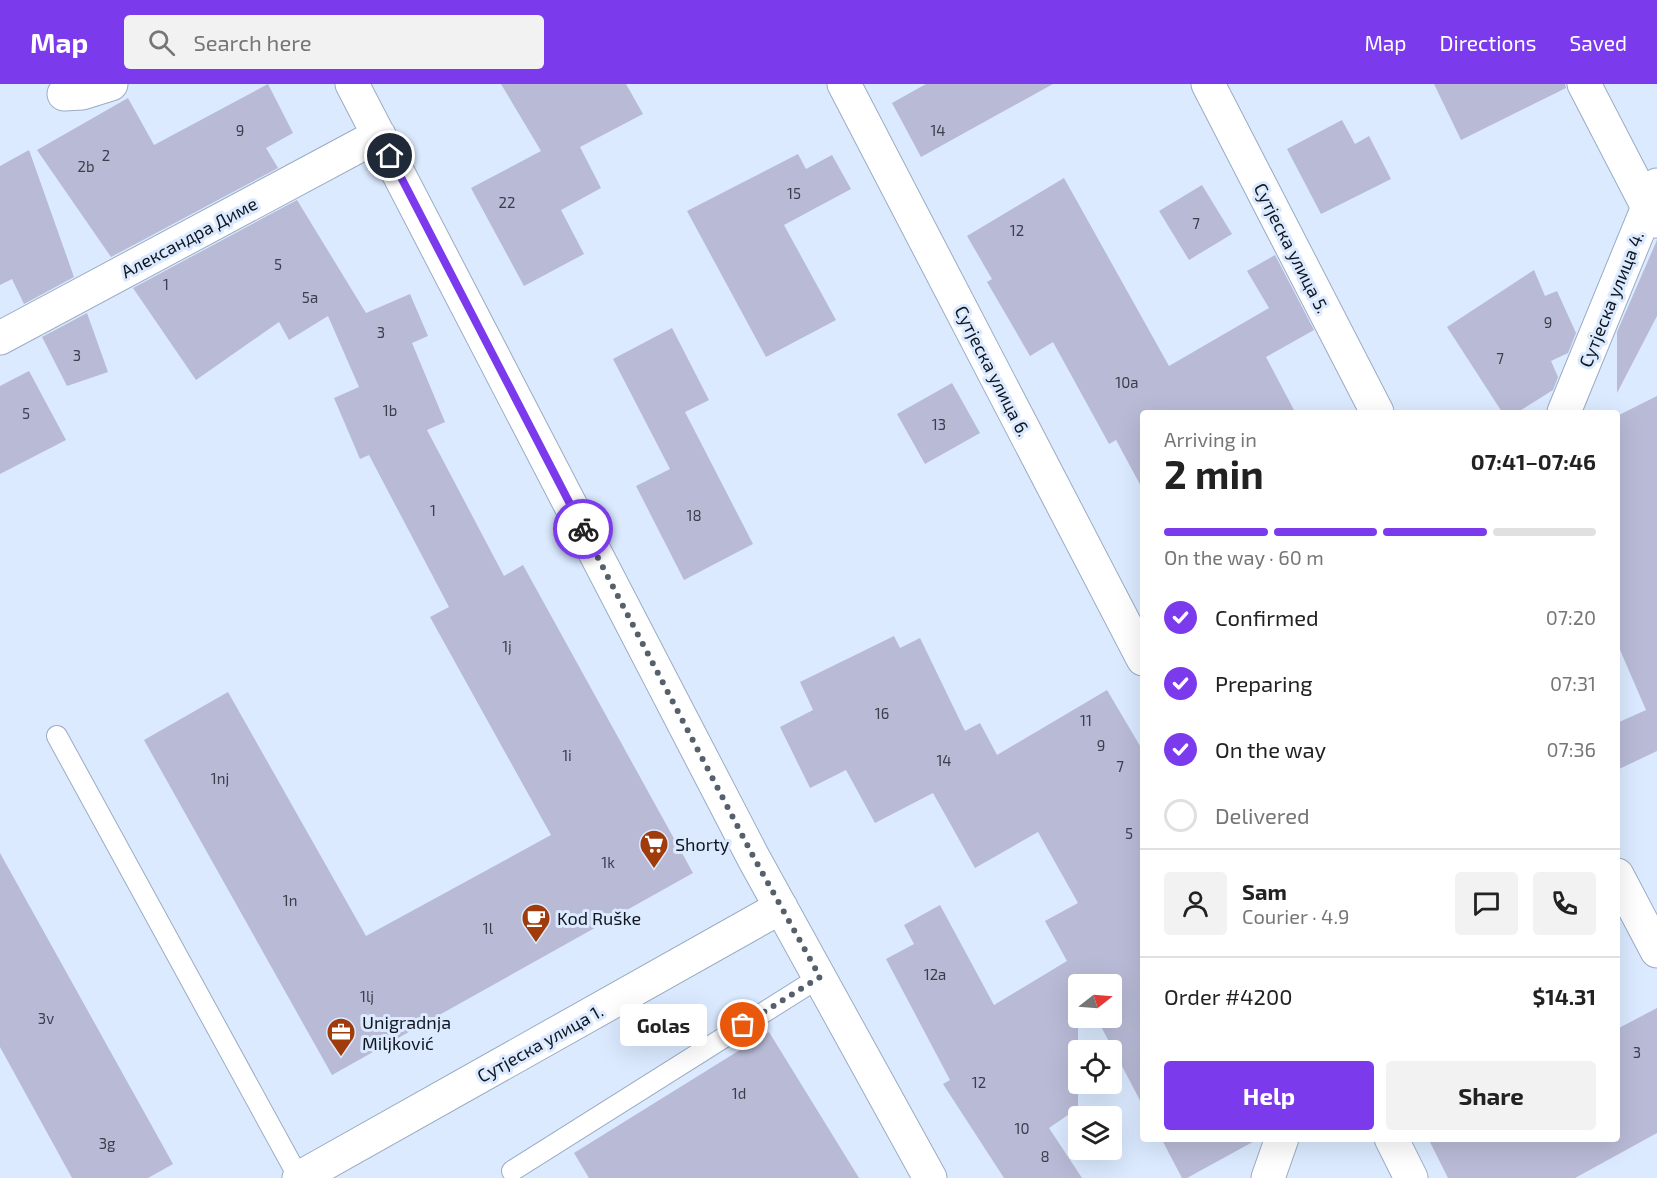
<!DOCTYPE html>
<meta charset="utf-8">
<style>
:root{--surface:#fff;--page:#f2f2f2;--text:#222;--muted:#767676;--line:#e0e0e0;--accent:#7c3aed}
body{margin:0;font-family:"Exo 2",sans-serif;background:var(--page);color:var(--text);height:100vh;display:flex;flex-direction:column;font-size:22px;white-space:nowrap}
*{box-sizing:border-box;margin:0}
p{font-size:20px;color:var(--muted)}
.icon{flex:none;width:33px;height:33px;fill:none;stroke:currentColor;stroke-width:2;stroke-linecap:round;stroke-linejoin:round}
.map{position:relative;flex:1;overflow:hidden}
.panel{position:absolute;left:1140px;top:326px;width:480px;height:732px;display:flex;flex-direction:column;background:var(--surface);border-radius:6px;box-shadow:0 6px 24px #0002}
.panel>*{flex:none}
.needle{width:39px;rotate:73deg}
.buttons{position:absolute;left:1068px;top:890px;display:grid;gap:12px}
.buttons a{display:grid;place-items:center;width:54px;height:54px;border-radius:6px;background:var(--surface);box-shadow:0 6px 24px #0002;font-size:30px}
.pin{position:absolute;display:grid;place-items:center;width:51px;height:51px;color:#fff;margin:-26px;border:3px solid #fff;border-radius:50%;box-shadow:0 2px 6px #0007}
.courier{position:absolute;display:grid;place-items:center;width:60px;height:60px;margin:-30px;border:4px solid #7c3aed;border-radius:50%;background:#fff;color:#222;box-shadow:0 2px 8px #0007}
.bubble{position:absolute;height:42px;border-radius:6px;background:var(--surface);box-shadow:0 6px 24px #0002;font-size:20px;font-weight:700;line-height:42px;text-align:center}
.headline em{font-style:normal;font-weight:700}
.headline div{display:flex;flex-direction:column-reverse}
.headline{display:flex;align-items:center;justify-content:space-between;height:102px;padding:0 24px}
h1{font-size:39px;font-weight:700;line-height:45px}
.bar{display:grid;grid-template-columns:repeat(4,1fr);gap:9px 6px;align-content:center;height:72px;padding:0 24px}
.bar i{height:8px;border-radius:4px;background:var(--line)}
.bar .current{background:var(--accent)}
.bar p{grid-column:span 4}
.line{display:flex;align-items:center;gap:15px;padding:0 24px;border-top:2px solid var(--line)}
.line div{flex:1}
.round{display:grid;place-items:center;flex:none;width:63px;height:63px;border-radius:6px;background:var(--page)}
ol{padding:0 24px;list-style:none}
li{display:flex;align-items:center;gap:18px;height:66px}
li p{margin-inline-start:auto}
li .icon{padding:6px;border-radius:50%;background:var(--accent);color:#fff;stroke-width:4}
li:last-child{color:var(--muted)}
li i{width:33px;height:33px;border:3px solid var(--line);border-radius:50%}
.button{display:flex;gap:12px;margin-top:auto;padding:12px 24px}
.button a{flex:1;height:69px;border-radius:6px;background:var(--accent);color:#fff;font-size:24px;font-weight:700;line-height:69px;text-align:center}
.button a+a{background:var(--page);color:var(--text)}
header{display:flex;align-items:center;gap:36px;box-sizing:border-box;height:84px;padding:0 30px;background:var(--accent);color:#fff}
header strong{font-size:28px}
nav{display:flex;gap:33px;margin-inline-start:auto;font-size:21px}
.search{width:420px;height:54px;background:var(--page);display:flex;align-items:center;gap:15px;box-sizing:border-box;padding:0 21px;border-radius:6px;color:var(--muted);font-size:22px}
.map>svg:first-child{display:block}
.building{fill:#b9bad6}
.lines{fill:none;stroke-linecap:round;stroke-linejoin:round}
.lane-casing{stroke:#9aacc4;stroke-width:22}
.street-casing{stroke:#9aacc4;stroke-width:35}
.lane{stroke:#fff;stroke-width:20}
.street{stroke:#fff;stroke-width:33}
.done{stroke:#56606d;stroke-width:6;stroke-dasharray:0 10.8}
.route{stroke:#7c3aed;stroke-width:8}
.labels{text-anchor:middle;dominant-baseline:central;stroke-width:6;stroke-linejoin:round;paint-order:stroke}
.number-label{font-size:15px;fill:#3a3f4d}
.street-label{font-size:18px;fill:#0f161f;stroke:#dbeaff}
.poi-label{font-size:18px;fill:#0f161f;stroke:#dbeaff;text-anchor:start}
</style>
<header>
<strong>Map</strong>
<div class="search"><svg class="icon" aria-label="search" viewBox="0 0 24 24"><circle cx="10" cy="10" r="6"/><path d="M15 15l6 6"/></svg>Search here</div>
<nav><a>Map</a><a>Directions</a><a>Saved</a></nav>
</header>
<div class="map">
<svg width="1657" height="1094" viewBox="0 0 1657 1094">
<rect width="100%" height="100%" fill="#dbeaff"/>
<path class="building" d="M268,0l25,49 -27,15 12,20 -167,89 -74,-107 91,-52 26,47z
M501,0h125l17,30 -63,33 21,41 -40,22 23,44 -60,32 -53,-98 70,-37z
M926,0h127l-132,73 -29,-54z
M1434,0h131l1,4 -105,52z
M1342,36l13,24 14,-8 22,43 -70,35 -34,-65z
M29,66l45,127 -50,27 -12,-25 -12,6v-119z
M798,70l8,15 26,-14 19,34 -67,36 52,95 -70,37 -79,-146z
M1064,94l105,188 100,-58 -22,-37 28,-16 39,75 -48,27 29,55h-152v78l-27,-50 -7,4 -56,-102 -23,14 -43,-74 5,-3 -25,-43z
M1202,101l30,49 -43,26 -30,-49z
M297,116l69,113 44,-19 18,42 -16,7 33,79 -18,8 77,146 19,-11 170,308 -361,202 -188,-335 84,-48 138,244 185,-101 -121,-218 19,-10 -80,-152 -9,4 -26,-61 25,-11 -31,-71 -39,24 -10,-18 -83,58 -63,-92z
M1657,156v76l-40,77v-61z
M1534,186l11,26 12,-5 19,42 -8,20 -17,8 7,16 -5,13 -35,22h-16l-55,-85z
M87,229l21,59 -41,14 -25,-49z
M672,244l37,72 -24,12 68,132 -69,36 -48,-94 34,-17 -57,-110z
M29,287l37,69 -66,34v-88z
M952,299l28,50 -55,31 -28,-50z
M1657,312v355l-40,19v-47l29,-13 -29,-67v-227z
M894,552l6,12 20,-10 45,93 15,-8 17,32 110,-65 36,61v355l-47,-89h16v-33h-34v124l-29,20 33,50h-78l-61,-94 7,-4 -64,-121 28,-15 -10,-19 36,-20 54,100 73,-44 -22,-40 33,-18 -40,-71 -63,36 -42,-75 -58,30 -29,-53 -36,18 -30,-61 33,-17 -13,-28z
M0,769l173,311 -25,14h-76l-72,-131z
M1657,924v125l-82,45h-127l-20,-40h189v-109z
M769,948l90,146h-270l-15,-25z
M1161,1054h99l-73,40h-5z"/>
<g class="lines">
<g class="lane-casing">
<path id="lane" d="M57,652l242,442
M512,1087l308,-194"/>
</g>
<g class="street-casing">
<path id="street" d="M352,0l401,773 177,321
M844,0l299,575
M1208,0l169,328
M1584,0l71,137
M64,10l18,-1 29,-9
M0,254l379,-203
M1564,328l93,-227
M1617,791l40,76
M1391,1054l20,40
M299,1094l482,-271
M1268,1094l14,-40"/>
</g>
<use href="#lane" class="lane"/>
<use href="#street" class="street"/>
</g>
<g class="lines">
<path class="done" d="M583,445l170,327 67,121 -77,48"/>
<path class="route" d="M390,72l193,373"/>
</g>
<defs>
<g id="supermarket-pin" transform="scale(1.5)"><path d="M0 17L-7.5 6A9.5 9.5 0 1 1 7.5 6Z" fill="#a03b0c" stroke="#dbeaff"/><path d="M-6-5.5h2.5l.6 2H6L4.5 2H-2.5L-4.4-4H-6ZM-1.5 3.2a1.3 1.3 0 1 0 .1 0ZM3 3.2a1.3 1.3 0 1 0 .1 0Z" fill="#fff"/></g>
<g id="cafe-pin" transform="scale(1.5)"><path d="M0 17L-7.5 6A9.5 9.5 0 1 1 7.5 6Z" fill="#a03b0c" stroke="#dbeaff"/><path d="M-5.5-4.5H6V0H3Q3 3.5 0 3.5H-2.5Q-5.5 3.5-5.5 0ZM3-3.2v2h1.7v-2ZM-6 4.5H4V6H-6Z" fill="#fff"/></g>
<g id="office-pin" transform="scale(1.5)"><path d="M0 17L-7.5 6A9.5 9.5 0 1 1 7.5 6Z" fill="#a03b0c" stroke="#dbeaff"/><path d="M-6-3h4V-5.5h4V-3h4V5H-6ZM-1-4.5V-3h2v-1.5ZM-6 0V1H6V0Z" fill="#fff"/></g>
</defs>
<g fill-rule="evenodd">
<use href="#supermarket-pin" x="654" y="760"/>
<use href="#cafe-pin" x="536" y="834"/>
<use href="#office-pin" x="341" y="948"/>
</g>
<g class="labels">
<g class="number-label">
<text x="240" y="46">9</text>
<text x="938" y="46">14</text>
<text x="106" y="71">2</text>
<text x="86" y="82">2b</text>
<text x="794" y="109">15</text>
<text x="507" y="118">22</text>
<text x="1196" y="139">7</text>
<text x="1017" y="146">12</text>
<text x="278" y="180">5</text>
<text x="166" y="200">1</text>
<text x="310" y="213">5a</text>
<text x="1548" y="238">9</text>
<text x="381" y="248">3</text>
<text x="77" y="271">3</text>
<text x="1500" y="274">7</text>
<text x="1127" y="298">10a</text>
<text x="390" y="326">1b</text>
<text x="26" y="329">5</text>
<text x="939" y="340">13</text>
<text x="433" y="426">1</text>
<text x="694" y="431">18</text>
<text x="507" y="562">1j</text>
<text x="882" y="629">16</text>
<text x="1086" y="636">11</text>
<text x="1101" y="661">9</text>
<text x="567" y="671">1i</text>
<text x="944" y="676">14</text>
<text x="1120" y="682">7</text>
<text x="220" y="694">1nj</text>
<text x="1129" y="749">5</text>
<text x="608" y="778">1k</text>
<text x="290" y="816">1n</text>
<text x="488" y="844">1l</text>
<text x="935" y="890">12a</text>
<text x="367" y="912">1lj</text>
<text x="46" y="934">3v</text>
<text x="1637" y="968">3</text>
<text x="979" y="998">12</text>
<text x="739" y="1009">1d</text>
<text x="1022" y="1044">10</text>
<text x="107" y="1059">3g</text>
<text x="1045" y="1072">8</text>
</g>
<g class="street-label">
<text transform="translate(189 153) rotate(-28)">Александра Диме</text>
<text transform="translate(1292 164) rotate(63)">Сутјеска улица 5.</text>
<text transform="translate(1611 215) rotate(-68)">Сутјеска улица 4.</text>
<text transform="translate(993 287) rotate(63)">Сутјеска улица 6.</text>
<text transform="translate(540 959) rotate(-29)">Сутјеска улица 1.</text>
</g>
<g class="poi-label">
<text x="675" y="760">Shorty</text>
<text x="557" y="834">Kod Ruške</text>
<text x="362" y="938">Unigradnja<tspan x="362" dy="21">Miljković</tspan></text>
</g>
</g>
</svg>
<div class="buttons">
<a><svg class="needle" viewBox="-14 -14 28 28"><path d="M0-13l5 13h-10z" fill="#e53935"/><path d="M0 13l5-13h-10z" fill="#767676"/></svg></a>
<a><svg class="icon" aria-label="locate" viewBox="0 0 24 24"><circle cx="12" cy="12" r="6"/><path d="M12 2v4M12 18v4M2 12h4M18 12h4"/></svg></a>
<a><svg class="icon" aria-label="layers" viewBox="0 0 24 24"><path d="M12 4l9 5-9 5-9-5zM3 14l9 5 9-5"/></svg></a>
</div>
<div class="pin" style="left:743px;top:941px;background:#ea580c"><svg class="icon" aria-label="bag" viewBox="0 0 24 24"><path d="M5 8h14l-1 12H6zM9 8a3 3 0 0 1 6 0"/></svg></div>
<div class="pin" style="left:390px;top:72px;background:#1f2937"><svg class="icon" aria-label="home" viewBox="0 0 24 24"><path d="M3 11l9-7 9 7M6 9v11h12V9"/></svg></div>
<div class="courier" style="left:583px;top:445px"><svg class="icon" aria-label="bike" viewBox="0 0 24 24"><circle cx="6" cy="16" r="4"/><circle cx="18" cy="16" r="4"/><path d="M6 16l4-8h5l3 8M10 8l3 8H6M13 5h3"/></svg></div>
<div class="bubble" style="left:620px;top:920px;width:87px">Golas</div>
<section class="panel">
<div class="headline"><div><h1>2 min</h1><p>Arriving in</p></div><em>07:41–07:46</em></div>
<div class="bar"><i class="current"></i><i class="current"></i><i class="current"></i><i></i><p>On the way · 60 m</p></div>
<ol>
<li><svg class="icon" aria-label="check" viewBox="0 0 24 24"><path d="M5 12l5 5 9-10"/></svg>Confirmed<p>07:20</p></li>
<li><svg class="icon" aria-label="check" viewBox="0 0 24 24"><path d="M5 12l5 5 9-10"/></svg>Preparing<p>07:31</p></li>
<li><svg class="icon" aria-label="check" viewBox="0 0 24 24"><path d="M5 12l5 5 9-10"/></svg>On the way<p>07:36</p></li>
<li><i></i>Delivered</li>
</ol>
<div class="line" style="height:108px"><a class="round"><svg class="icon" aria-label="person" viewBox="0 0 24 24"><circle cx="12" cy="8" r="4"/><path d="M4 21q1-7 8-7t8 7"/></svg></a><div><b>Sam</b><p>Courier · 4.9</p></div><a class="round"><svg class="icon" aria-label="chat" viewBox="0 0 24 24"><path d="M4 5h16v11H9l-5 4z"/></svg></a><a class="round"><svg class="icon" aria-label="phone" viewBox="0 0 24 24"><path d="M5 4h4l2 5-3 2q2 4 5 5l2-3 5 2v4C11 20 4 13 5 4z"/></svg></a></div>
<div class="line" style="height:78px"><div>Order #4200</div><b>$14.31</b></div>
<div class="button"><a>Help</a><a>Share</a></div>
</section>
</div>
